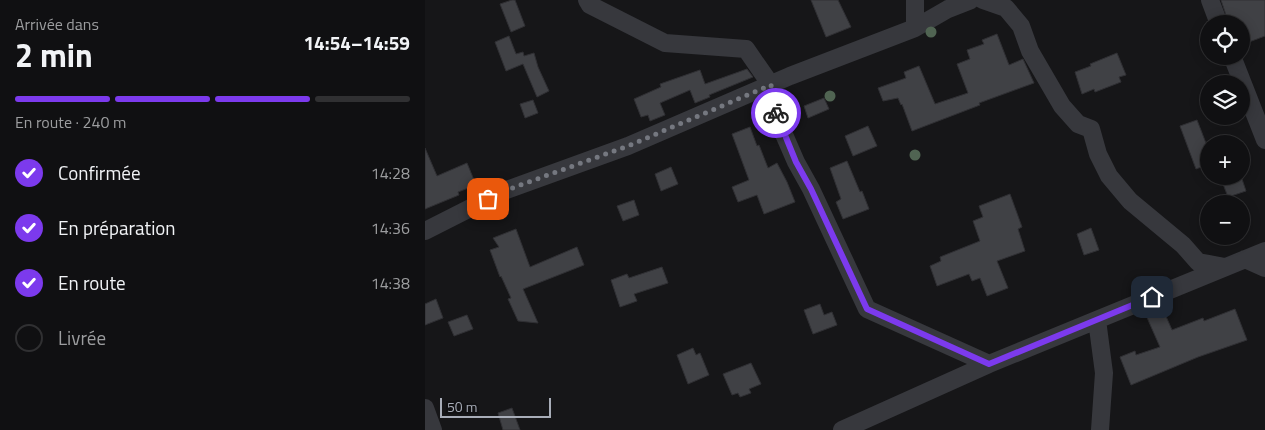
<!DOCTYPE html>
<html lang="fr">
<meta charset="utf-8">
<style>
:root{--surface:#101012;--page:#1e1e20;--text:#f1f3f6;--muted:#9c9d9f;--line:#303032;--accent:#7c3aed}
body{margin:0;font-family:"Titillium Web",sans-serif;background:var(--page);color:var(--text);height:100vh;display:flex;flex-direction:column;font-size:19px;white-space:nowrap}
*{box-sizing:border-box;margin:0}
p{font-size:16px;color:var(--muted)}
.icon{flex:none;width:28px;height:28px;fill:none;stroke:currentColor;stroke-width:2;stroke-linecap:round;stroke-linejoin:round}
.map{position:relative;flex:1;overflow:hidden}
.drawer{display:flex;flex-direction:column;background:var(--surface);width:425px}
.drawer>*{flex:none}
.controls{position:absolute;left:775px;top:15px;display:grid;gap:10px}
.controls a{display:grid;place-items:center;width:50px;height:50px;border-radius:50%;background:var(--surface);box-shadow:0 2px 12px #0003,0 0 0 1px var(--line);font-size:25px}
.scale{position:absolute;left:15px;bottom:12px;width:111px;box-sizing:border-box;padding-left:5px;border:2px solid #a8adb8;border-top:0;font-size:14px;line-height:18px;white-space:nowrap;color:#a8adb8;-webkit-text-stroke:4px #111113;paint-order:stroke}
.pin{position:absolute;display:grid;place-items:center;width:42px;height:42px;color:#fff;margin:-21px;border-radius:10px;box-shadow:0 2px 8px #0006}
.courier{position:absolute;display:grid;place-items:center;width:50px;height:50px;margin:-25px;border:4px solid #7c3aed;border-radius:50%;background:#fff;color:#222;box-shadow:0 1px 6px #0007}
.overview em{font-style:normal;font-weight:700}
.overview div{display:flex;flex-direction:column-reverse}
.overview{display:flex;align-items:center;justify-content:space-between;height:85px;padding:0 15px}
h1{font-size:32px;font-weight:700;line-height:38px}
.bar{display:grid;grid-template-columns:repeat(4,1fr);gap:8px 5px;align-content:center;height:60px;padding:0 15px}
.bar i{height:6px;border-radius:4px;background:var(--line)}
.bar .selected{background:var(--accent)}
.bar p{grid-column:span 4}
ol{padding:0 15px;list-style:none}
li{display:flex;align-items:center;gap:15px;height:55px}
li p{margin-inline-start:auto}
li .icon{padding:5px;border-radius:50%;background:var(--accent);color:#fff;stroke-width:4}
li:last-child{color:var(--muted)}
li i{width:28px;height:28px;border:2px solid var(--line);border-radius:50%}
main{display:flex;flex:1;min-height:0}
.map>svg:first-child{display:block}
.building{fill:#404145;stroke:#303034}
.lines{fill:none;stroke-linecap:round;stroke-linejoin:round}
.minor{stroke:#37383d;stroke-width:18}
.tree{fill:#506452}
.done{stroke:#757880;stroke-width:5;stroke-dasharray:0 9}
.route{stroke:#7c3aed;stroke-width:6}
</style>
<main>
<section class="drawer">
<div class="overview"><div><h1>2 min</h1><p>Arrivée dans</p></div><em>14:54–14:59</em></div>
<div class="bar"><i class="selected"></i><i class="selected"></i><i class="selected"></i><i></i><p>En route · 240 m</p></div>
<ol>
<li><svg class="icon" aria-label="check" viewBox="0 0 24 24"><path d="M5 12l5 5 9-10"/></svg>Confirmée<p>14:28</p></li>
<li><svg class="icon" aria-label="check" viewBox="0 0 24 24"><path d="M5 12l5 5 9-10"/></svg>En préparation<p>14:36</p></li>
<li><svg class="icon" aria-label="check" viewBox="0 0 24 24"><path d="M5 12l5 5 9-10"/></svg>En route<p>14:38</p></li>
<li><i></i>Livrée</li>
</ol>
</section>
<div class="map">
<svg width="840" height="430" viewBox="0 0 840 430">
<rect width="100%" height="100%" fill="#161618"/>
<path class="building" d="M87,0h3l10,26 -14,6 -11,-28z
M386,0h27l13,27 -25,10z
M796,0h44v36l-24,9v-21h-12z
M572,34l12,31 14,-6 11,24 -55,20 1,2 -68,26 -10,-27 -1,1 -3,-7 -15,3 -5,-13 28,-10 -2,-6 15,-6 16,38 33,-11 -11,-29 13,-5 -3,-9 17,-6 -2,-4z
M84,36l7,18 7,-2 1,4 10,-3 4,14 11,24 -12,6 -14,-33 -17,7 -11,-29z
M692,53l9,22 -7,2 2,5 -26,10 -1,-3 -12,5 -7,-22 16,-6 -1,-2z
M322,69l6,8 -44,18 1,2 -15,6 -5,-13 -30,13 5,12 -15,6 -2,-6 -7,2 -7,-18 27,-12 -1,-3 40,-14 5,14z
M399,98l5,11 -21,9 -4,-12z
M108,100l5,13 -13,5 -5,-14z
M772,120l12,31v13l-13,5 -16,-43z
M443,126l9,20 -24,10 -8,-20z
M325,127l7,19 2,-1 9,23 9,-5 10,19 8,20 -31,12 -7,-19 -19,7 -6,-15 17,-7 -17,-46z
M0,148l12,28 30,-13 9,22 -18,7 1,3 -34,14z
M422,161l13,31 2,-1 7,18 -26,10 -7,-17 5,-3 -11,-31z
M246,167l7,17 -17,7 -6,-17z
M795,176h21l5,15 -18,6z
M585,194l12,33 -4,2 7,22 -28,10 11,27 -21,8 -7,-18 -8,3 -3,-7 -32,12 -7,-20 11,-5 -1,-4 40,-16 -7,-20 10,-4 -4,-11z
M209,200l5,15 -16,6 -6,-15z
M666,228l8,22 -15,5 -7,-21z
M91,229l14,38 47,-20 7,18 -61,24 15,34 -20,-2 -10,-22 3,-1 -10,-22 -1,1 -10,-27 9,-3 -6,-9z
M237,267l6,16 -34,11 3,7 -17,6 -9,-27 16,-6 2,4z
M11,299l7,19 -18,7v-21z
M395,304l4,11 8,-3 5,13 -24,9 -9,-24z
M732,309l3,8 5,-3 7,16 31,-12 1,3 31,-12 12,31 -49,17 -67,28 -11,-28 15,-6 1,4 24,-8 -15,-34z
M42,315l6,14 -19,7 -6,-14z
M268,348l3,7 4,-2 9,22 -21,9 -11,-29z
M326,363l10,21 -12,5 2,4 -11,4 -2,-4 -6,2 -9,-21z
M87,408l8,22h-17l-5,-17z"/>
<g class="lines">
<path class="minor" d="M162,0l3,5 75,38 81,6 25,36 5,31 20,46 15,27 56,120 122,55 276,-113
M558,0l23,8 15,18 9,25 32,55 16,18 13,5 7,25 11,22 21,25 53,44 15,17 27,5
M785,0l9,24
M490,28v-28
M807,56l33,84
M0,231l79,-40 124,-45 162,-70 125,-48 33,-19 23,-9
M820,259l20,9
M672,320l7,53 -4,57
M0,408l8,22
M417,430l147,-66"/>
</g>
<g class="tree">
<circle cx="506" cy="32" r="5.5"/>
<circle cx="405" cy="96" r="5.5"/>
<circle cx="362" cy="104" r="5.5"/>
<circle cx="490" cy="155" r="5.5"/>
</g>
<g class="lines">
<path class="done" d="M63,199l16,-8 124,-45 143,-61 5,28"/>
<path class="route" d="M351,113l20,49 15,27 56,120 122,55 163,-67"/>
</g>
</svg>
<div class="controls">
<a><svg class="icon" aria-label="locate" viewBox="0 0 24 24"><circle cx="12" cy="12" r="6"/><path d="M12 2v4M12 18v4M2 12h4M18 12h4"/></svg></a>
<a><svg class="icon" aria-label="layers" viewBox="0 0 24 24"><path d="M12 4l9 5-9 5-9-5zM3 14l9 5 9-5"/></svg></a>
<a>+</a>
<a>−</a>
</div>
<div class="scale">50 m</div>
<div class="pin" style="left:63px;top:199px;background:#ea580c"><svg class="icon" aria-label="bag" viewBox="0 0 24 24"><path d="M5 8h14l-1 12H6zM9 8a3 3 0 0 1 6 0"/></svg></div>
<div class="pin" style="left:727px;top:297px;background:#1f2937"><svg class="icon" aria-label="home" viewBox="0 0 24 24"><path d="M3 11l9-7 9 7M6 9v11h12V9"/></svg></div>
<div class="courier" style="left:351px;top:113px"><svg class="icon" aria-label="bike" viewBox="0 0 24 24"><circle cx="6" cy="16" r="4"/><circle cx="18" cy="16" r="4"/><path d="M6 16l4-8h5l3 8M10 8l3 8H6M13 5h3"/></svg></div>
</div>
</main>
